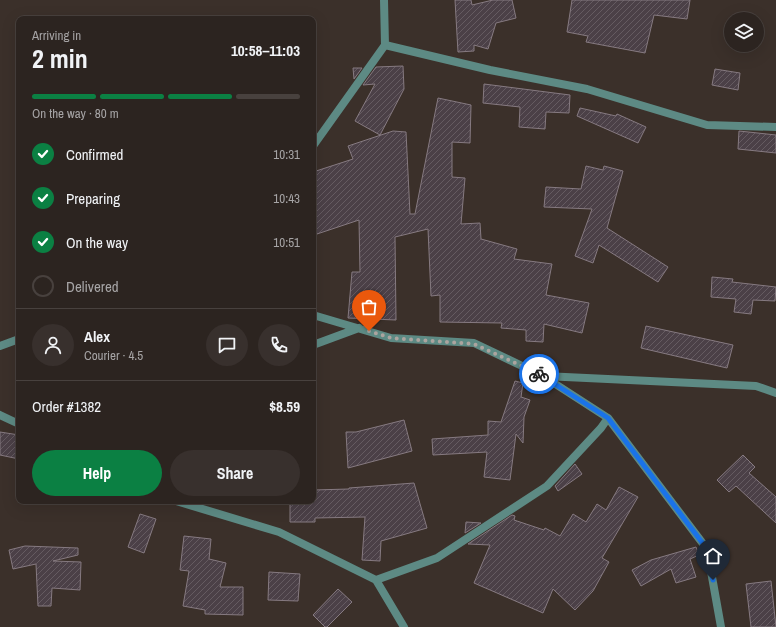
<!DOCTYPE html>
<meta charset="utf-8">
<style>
:root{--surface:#2c2420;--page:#38302d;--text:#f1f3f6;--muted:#a6a4a5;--line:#48413e;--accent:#0b8043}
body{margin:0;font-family:"Archivo Narrow",sans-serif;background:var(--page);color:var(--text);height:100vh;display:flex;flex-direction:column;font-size:15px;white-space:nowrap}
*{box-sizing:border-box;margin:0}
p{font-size:13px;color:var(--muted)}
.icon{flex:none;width:22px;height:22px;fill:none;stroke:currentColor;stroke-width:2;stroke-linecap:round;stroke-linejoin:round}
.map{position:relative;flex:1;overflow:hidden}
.details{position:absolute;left:16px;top:16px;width:300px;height:488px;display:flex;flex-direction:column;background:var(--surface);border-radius:8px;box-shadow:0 4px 16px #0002,0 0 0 1px var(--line)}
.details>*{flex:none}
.buttons{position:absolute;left:724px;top:12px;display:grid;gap:8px}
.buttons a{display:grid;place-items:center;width:40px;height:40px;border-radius:50%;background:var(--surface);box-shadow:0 4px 16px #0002,0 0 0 1px var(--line);font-size:20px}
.pin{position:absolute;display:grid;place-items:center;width:34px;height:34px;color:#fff;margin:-41px -17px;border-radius:50% 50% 50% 0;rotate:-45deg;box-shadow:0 0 4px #0007}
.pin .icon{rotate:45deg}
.courier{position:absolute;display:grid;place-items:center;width:40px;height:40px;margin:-20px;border:3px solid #1a73e8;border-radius:50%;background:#fff;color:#222;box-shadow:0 1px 5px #0007}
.summary em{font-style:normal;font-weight:700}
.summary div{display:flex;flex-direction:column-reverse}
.summary{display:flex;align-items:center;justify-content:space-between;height:68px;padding:0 16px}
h1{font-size:26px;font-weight:700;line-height:30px}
.bar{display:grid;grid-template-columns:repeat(4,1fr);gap:6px 4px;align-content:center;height:48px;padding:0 16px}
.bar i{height:5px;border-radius:3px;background:var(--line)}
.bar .active{background:var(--accent)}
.bar p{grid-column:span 4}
.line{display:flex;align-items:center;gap:10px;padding:0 16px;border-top:1px solid var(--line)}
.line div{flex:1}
.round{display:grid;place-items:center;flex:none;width:42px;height:42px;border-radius:21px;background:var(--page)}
ol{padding:0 16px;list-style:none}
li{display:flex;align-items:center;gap:12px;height:44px}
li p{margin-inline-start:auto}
li .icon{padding:4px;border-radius:50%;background:var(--accent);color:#fff;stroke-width:4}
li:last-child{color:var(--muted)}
li i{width:22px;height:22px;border:2px solid var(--line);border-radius:50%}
.cta{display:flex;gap:8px;margin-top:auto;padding:8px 16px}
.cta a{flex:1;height:46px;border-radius:24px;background:var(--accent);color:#fff;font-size:16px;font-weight:700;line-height:46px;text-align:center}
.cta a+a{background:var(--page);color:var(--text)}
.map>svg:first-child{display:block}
.building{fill:url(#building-hatch);stroke:#867a81}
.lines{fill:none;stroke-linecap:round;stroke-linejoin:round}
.street{stroke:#5d8a84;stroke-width:8}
.done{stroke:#aca49f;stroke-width:4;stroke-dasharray:0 7.2}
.route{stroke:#1a73e8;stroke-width:5}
</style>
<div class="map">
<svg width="776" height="627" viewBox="0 0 776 627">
<defs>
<pattern id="building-hatch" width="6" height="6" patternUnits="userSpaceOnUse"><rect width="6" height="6" fill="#4b4047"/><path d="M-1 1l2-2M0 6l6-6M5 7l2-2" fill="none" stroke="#655b61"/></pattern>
</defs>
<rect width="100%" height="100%" fill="#3b302a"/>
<path class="building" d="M455,0h16l1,5 21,-5h19l4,18 -20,5 -8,26 -14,-4v6l-16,1z
M572,0h118l-3,19 -33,-4 -9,38 -59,-11 2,-6 -21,-4z
M403,66l1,23 -24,46 -25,-14 20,-37 -12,1 13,-18z
M353,68h9l-8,11z
M715,69l25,4 -2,17 -26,-5z
M484,84l86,11 -1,18 -23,-1 -1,17 -26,-2 1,-20 -37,-4z
M438,98l33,7 -1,38 -18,-1v35l13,1 -4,46 19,-1 1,16 36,10 -3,10 38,5 -6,31 43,8 -7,30 -38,-9 -1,18 -17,-1v-11l-25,-2 1,-5 -62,-1v-27l-9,1 -3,-67 -33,8 1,83 -48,-2 4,-46h8l-1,-52 -42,14 -4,-13v-49l40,-13 -5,-13 45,-15 13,1 4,82h5z
M580,108l36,8 1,-2 29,13 -8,16 -61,-27z
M739,131l37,4v18l-38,-4z
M586,166l17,4 1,-4 19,5 -16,57 61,39 -10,15 -59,-37 -6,18 -18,-7 17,-47 -48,-2 2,-20 35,2z
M712,277l21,2 -1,3 44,5 -1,14 -22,-1 -2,14 -17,-2 2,-13 -25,-2z
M646,326l87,19 -6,23 -86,-20z
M515,381l8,2 -2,14 9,3 -6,17 -1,26 -7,-9 -6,46 -26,-3 3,-25 -54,3 -1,-16 56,-4v-14l13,1z
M404,420l8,31 -64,17 -2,-36h10z
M0,432l19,3v24l-19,-4z
M743,455l12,12 -6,6 27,24v26l-40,-37 -7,6 -12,-12z
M575,464l7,10 -24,17 -3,-5z
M414,483l13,45 -46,13 -1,20 -18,-1 3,-43 -50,1v4h-25v-21h23v-11l36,-1v-1z
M619,487l19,10 -36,61 7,4 -16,29 -18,19 -22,-21 -10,24 -69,-30 16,-38 -22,-1 44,-29 3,1 -1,4 30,10 1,-2 15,8 13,-22 13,8 11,-18 9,6z
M140,514l16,5 -12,34 -16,-6z
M466,522l15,1 -16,10z
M184,536l27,3 -2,20 17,4 -6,24h23v28l-38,-1v-4l-22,-4 6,-35 -9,-1z
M25,546l53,2v7l-25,6 28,1 -1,28 -28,-2 -1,18h-13l-2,-42 -23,5 -4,-19z
M696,547l3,8 -9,4 6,18 -20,6 -5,-14 -30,17 -9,-16 19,-10z
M269,572l31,2 -2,27 -30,-1z
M771,581l5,46h-25l-5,-43z
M338,589l14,13 -25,25h-2l-12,-12z"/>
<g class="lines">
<path class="street" d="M385,45l105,25 97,19 120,36 69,2
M313,146l72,-101 -1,-45
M313,315l78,23 83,5 69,33 65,42 -7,10 -54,58 -110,72 -61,22 28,47
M313,345l46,-17
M0,346l19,-7
M544,376l212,10 20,7
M0,415l19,9
M608,418l99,131 14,78
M176,501l103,31 97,48"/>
</g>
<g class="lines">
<path class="done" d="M369,331l22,7 83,6 65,30"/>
<path class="route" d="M539,374l69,44 99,131 6,31"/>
</g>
</svg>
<div class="buttons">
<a><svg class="icon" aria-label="layers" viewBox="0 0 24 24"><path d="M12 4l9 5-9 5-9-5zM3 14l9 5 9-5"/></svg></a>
</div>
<div class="pin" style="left:369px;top:331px;background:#ea580c"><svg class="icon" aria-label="bag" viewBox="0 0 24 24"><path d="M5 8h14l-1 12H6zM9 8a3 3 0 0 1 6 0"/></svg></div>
<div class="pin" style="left:713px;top:580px;background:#1f2937"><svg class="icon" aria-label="home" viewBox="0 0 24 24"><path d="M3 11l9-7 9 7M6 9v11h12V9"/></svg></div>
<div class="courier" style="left:539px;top:374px"><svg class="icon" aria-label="bike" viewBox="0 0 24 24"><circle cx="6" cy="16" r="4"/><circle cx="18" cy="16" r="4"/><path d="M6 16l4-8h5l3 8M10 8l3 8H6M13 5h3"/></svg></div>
<section class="details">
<div class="summary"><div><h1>2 min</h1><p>Arriving in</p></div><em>10:58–11:03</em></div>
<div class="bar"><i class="active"></i><i class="active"></i><i class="active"></i><i></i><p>On the way · 80 m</p></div>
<ol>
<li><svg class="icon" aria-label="check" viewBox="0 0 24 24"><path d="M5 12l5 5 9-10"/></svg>Confirmed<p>10:31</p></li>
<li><svg class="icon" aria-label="check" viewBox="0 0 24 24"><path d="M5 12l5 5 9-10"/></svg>Preparing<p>10:43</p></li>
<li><svg class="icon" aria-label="check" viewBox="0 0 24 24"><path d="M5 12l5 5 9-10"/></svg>On the way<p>10:51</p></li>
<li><i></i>Delivered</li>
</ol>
<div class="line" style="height:72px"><a class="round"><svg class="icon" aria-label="person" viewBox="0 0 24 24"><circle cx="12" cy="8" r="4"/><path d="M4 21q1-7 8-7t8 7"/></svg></a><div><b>Alex</b><p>Courier · 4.5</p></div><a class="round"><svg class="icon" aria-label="chat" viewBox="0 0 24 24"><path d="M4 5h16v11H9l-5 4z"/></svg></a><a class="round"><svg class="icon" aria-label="phone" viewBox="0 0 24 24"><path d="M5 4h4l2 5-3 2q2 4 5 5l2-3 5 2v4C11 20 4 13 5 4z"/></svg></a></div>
<div class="line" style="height:52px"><div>Order #1382</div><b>$8.59</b></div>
<div class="cta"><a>Help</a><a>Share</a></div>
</section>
</div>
